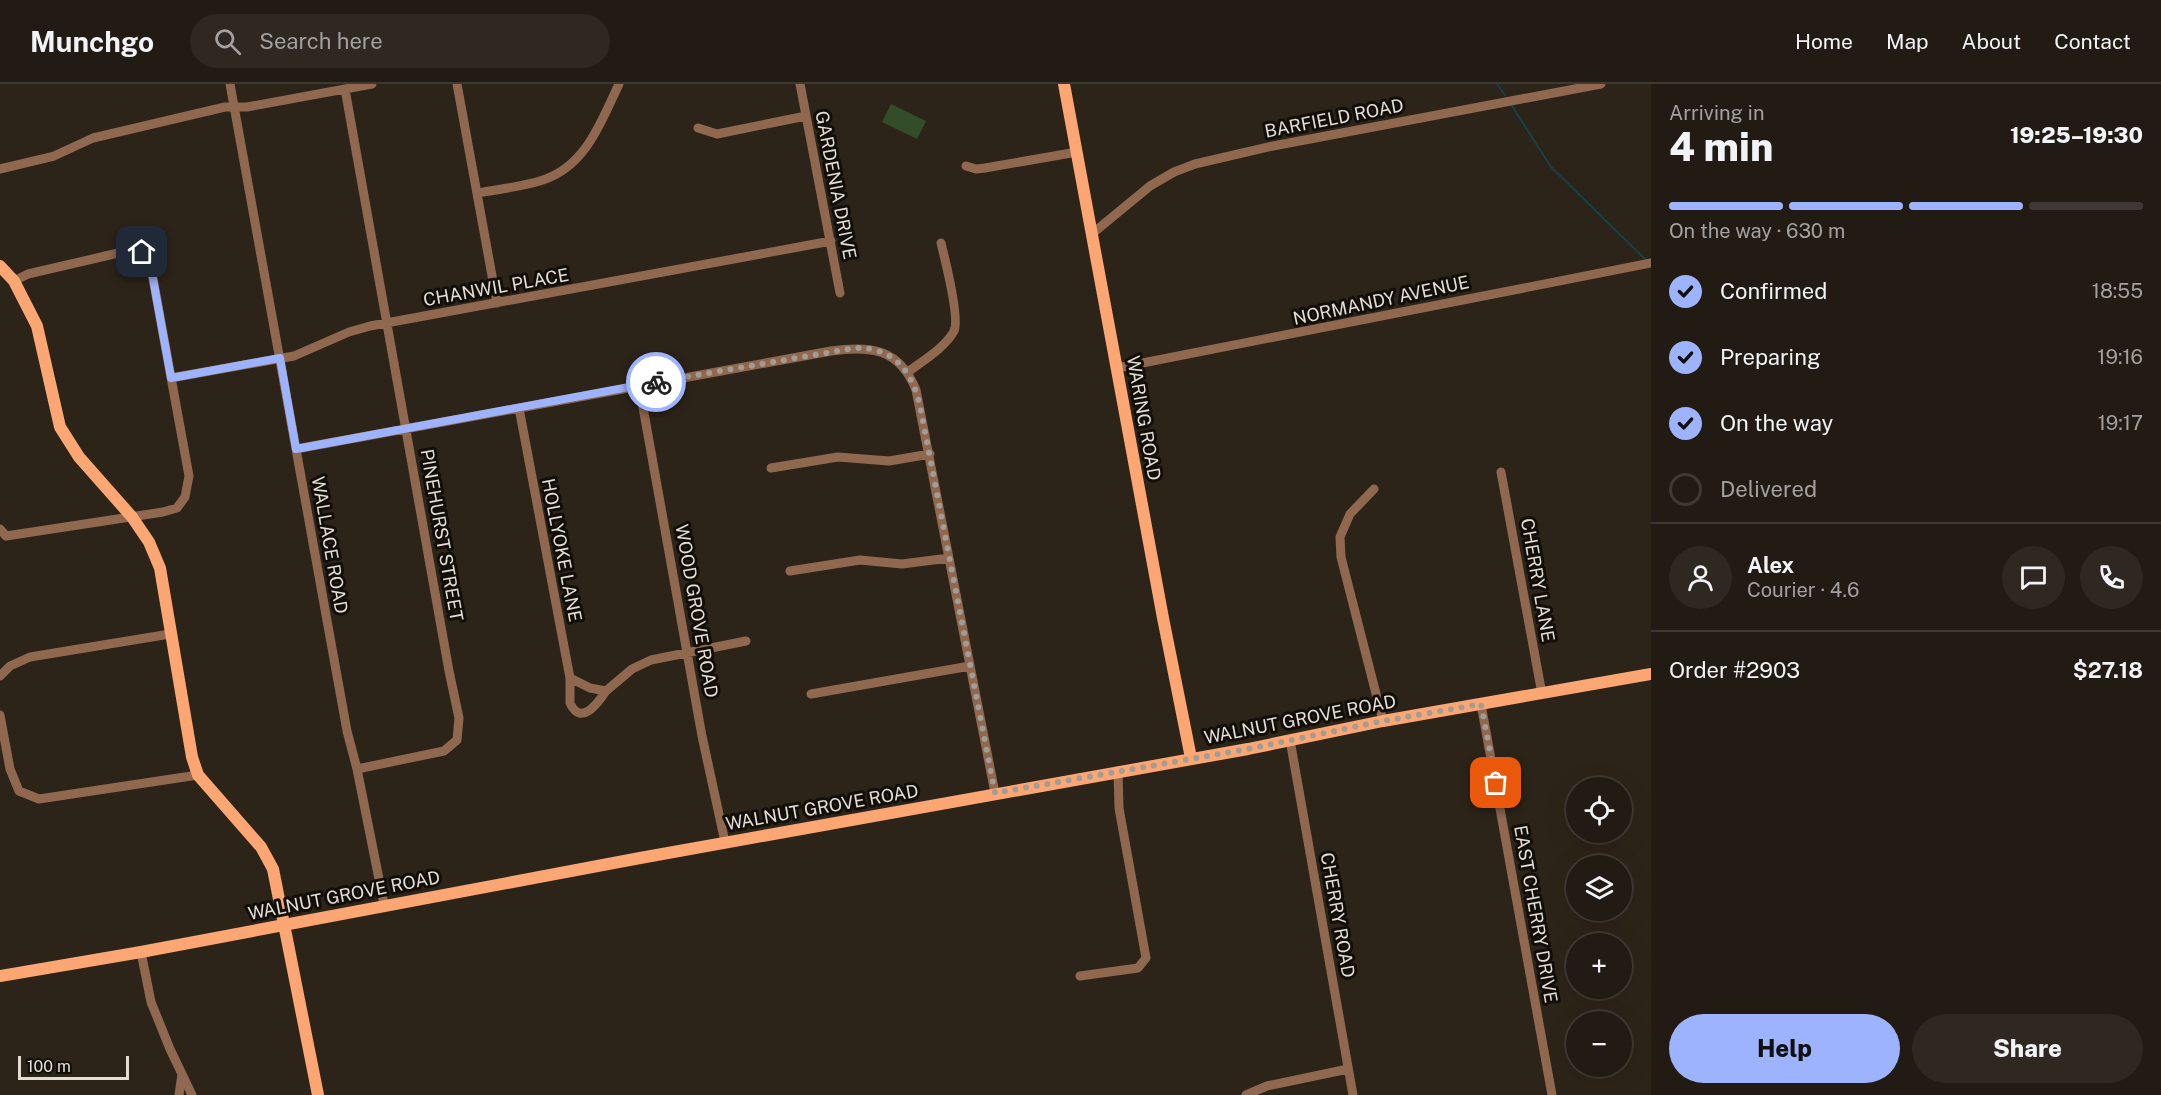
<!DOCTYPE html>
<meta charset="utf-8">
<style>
:root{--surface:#221b13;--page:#2e2821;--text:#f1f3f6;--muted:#a2a1a0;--line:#3f3933;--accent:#9eb3fd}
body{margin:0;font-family:"Public Sans",sans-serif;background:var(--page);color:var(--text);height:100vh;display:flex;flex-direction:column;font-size:22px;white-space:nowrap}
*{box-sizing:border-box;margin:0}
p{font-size:20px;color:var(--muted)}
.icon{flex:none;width:33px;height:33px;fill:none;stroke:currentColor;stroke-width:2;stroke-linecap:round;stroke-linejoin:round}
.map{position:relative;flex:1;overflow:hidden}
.drawer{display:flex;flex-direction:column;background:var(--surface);width:510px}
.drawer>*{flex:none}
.tools{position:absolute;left:1566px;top:693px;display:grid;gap:12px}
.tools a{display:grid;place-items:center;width:66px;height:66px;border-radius:50%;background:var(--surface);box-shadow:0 6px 24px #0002,0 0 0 2px var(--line);font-size:30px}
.scale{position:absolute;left:18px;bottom:15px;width:111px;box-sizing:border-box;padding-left:6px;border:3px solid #e3ddd6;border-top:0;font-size:16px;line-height:21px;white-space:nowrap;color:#e3ddd6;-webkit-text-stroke:4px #120e09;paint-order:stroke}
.pin{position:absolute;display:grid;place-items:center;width:51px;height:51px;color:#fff;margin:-26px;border-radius:12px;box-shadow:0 3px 9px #0006}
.courier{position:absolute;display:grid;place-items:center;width:60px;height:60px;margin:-30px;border:4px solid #9eb3fd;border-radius:50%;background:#fff;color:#222;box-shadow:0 2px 8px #0007}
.summary em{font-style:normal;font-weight:800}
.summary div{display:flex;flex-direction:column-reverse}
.summary{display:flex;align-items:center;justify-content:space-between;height:102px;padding:0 18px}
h1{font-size:39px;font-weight:800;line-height:45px}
.bar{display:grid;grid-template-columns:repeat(4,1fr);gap:9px 6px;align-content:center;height:72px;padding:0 18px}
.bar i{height:8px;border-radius:4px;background:var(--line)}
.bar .active{background:var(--accent)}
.bar p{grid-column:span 4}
.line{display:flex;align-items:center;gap:15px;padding:0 18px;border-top:2px solid var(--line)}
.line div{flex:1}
.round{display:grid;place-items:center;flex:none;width:63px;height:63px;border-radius:32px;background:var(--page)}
ol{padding:0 18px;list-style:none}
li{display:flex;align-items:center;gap:18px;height:66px}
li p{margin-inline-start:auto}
li .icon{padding:6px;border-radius:50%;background:var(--accent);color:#111;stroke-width:4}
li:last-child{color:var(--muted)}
li i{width:33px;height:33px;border:3px solid var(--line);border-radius:50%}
.action{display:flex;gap:12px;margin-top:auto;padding:12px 18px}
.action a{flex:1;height:69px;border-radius:36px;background:var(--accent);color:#111;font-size:24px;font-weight:800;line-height:69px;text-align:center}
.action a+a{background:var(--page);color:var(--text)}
header{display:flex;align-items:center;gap:36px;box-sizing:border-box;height:84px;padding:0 30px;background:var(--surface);border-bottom:2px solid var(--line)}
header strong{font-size:28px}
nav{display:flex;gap:33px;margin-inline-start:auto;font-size:21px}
.search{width:420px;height:54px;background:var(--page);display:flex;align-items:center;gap:15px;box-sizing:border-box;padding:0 21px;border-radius:33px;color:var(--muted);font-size:22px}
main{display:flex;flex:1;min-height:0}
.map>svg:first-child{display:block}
.green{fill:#334d28}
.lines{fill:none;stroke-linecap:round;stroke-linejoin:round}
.stream{stroke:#154149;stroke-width:2}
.minor{stroke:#90674f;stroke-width:9}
.major{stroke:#fca674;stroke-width:12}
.done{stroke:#a39c94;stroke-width:6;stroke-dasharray:0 10.8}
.route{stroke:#9eb3fd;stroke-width:8}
.labels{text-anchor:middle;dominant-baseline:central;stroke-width:6;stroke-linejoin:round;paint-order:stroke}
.street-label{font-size:18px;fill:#e3ddd6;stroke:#120e09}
</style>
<header>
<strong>Munchgo</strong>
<div class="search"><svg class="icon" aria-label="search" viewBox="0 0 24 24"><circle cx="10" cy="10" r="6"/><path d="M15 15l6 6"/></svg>Search here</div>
<nav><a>Home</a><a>Map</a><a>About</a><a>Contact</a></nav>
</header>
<main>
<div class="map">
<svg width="1651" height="1011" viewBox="0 0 1651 1011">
<rect width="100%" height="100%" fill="#2d2419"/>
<path class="green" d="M891,20l35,17 -9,18 -35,-17z"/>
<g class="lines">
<path class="stream" d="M1497,0l8,11
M1512,22l39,61 95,93"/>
<path class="minor" d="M230,0l117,647 10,38 27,135
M457,0l40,219
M800,0l40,209
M345,5l104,582 10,47 -2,22 -13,11 -87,18
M698,44l19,6 89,-18
M966,82l10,3 9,-1 92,-16
M0,85l54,-13 39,-18 17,-4 115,-27h22l125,-23
M478,109c21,-4 44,-6 65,-13 43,-14 58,-58 76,-96
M1093,149l57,-47 24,-14 21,-8 78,-18 328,-62
M14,197l14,-7 103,-24 12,2
M1117,284l534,-105
M908,288c14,-11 37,-24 46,-41 6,-12 -9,-72 -13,-88
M171,294l123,-22 55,-24 21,-6 461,-85
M639,301l63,351 23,106
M519,324l51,270 20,10 16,3 26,-22 19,-9 95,-19
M296,365l535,-98c40,-6 69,-2 85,39l79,403
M771,384l67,-11 51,4 41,-7
M1501,388l41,222
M1374,405l-24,25 -10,23 1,20 42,164
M0,445l6,7 157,-24 14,-4 8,-11 4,-21 -39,-214 -7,-10
M790,487l70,-11 42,4 47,-6
M0,592l10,-10 20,-9 140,-23
M570,594v25c11,24 28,0 36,-12
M811,610l159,-28
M1481,620l71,391
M0,631l10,54 9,22 20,8 159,-24
M1290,656l63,355
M141,868l10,50 19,47 22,46
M1080,892l58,-8 8,-10 -27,-150 -1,-37
M179,1011l3,-21
M1246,1011l21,-9 81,-17"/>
<path class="major" d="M1064,0l99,534 28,140
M0,182l14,15 23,45 23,101 19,30 53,60 17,25 11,26 32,189 6,18 63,72 12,22 45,226
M0,892l141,-24 499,-94 608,-109 135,-28 268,-47"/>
</g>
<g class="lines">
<path class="done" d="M656,298l199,-34c39,-1 57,23 65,58l75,387 253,-44 135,-28 98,-17 15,79"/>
<path class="route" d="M142,168l8,10 21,116 109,-20 16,91 360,-67"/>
</g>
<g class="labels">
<g class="street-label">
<text transform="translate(1334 34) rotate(-11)">BARFIELD ROAD</text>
<text transform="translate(836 101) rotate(79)">GARDENIA DRIVE</text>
<text transform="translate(496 203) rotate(-10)">CHANWIL PLACE</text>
<text transform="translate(1381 216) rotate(-12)">NORMANDY AVENUE</text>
<text transform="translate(1144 334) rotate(80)">WARING ROAD</text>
<text transform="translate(442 451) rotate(80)">PINEHURST STREET</text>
<text transform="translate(330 461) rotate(80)">WALLACE ROAD</text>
<text transform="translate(562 466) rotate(79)">HOLLYOKE LANE</text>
<text transform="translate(1538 496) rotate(80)">CHERRY LANE</text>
<text transform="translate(697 527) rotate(80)">WOOD GROVE ROAD</text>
<text transform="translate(1300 635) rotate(-11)">WALNUT GROVE ROAD</text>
<text transform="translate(822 723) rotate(-10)">WALNUT GROVE ROAD</text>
<text transform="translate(344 811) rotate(-11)">WALNUT GROVE ROAD</text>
<text transform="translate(1536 830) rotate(80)">EAST CHERRY DRIVE</text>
<text transform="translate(1338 831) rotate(80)">CHERRY ROAD</text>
</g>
</g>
</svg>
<div class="tools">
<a><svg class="icon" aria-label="locate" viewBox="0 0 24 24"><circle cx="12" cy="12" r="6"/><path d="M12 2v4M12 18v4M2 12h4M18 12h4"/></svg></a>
<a><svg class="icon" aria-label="layers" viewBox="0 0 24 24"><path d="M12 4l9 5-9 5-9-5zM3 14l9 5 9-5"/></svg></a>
<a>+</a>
<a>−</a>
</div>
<div class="scale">100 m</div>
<div class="pin" style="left:1496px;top:699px;background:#ea580c"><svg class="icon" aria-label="bag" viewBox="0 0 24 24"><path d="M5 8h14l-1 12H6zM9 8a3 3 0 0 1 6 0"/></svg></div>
<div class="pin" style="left:142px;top:168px;background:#1f2937"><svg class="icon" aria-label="home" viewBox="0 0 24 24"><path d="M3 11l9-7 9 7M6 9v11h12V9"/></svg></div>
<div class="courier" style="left:656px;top:298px"><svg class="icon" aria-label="bike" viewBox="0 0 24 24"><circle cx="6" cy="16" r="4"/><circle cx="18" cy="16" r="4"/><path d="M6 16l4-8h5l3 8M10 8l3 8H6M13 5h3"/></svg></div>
</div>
<section class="drawer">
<div class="summary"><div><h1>4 min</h1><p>Arriving in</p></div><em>19:25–19:30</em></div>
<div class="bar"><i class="active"></i><i class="active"></i><i class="active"></i><i></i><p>On the way · 630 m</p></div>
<ol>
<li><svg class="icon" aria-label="check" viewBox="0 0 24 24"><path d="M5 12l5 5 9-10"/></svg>Confirmed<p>18:55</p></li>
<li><svg class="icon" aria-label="check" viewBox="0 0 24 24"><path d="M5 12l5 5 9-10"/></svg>Preparing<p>19:16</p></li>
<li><svg class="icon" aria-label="check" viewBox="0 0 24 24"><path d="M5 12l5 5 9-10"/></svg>On the way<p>19:17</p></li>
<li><i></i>Delivered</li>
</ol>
<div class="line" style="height:108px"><a class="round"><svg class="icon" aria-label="person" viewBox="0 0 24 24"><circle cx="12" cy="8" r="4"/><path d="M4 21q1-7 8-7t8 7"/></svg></a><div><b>Alex</b><p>Courier · 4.6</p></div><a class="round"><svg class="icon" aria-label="chat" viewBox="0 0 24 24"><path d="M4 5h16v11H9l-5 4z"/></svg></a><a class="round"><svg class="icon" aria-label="phone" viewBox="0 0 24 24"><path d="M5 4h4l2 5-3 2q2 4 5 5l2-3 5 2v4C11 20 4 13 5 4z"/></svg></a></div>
<div class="line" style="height:78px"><div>Order #2903</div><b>$27.18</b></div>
<div class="action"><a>Help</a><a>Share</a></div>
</section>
</main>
